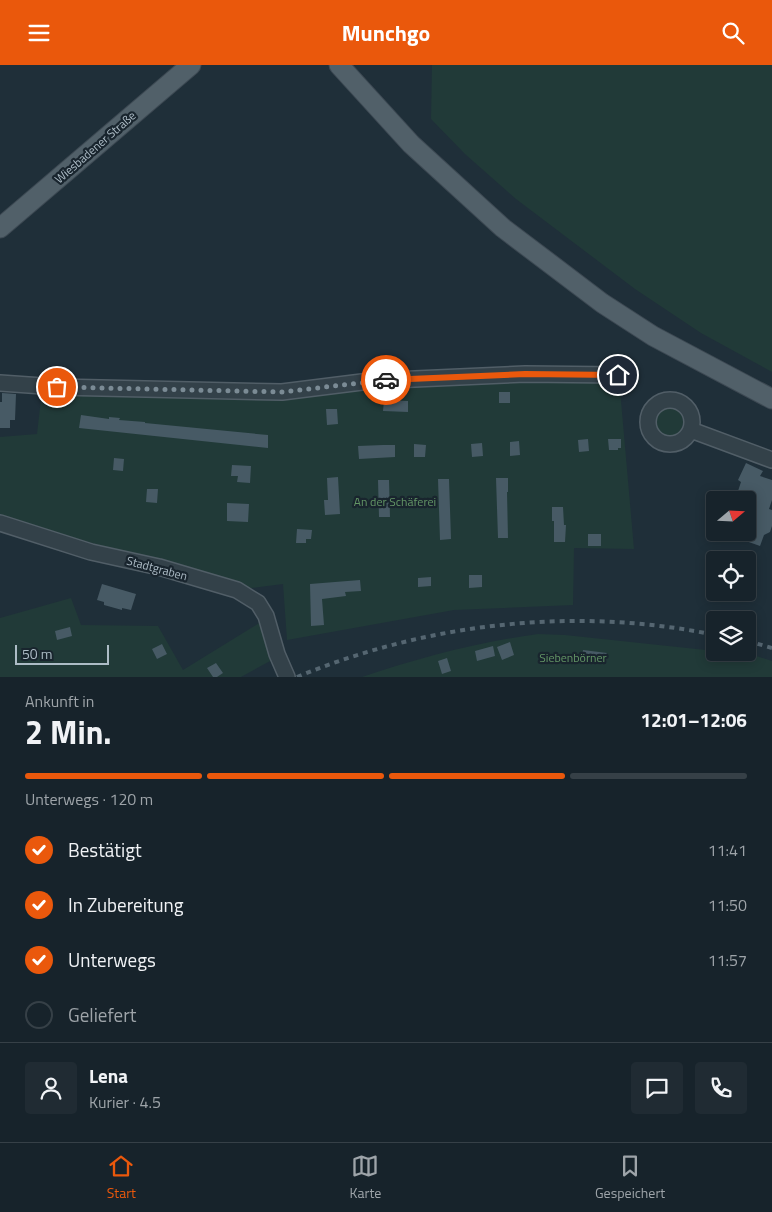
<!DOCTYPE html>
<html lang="de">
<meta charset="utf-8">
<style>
:root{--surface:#17232b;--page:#202b33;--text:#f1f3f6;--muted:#9ea4a9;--line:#364047;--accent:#ea580c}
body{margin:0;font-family:"Titillium Web",sans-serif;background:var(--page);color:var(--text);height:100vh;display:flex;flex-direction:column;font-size:19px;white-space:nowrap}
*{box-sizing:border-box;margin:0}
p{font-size:16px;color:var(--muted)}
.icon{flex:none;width:28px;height:28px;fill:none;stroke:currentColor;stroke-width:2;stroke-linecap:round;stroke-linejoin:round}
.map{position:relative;height:612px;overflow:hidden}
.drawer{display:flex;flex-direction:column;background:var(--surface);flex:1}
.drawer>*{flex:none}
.needle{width:32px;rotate:71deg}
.tools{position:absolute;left:706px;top:426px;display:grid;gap:10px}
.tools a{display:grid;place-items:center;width:50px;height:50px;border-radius:5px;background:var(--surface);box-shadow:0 2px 12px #0003,0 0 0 1px var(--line);font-size:25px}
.scale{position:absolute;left:15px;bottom:12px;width:94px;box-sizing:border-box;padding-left:5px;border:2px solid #adbcc6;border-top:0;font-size:14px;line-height:18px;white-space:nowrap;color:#adbcc6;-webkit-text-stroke:4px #19252e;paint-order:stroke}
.pin{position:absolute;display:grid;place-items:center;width:42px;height:42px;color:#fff;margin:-21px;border:2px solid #fff;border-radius:50%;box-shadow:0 1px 5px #0007}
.courier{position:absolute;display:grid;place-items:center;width:50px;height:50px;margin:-25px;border:4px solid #ea580c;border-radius:50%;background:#fff;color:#222;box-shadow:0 1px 6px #0007}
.headline em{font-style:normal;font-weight:700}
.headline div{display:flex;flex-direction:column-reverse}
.headline{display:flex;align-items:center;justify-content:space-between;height:85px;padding:0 25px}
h1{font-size:32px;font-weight:700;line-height:38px}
.bar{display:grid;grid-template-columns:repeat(4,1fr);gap:8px 5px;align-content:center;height:60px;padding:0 25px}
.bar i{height:6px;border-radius:4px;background:var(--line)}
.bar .active{background:var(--accent)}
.bar p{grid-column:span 4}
.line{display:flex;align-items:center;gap:12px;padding:0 25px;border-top:1px solid var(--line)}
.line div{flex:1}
.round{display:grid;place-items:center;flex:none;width:52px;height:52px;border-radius:5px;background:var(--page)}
ol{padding:0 25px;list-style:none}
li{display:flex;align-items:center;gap:15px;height:55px}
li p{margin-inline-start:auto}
li .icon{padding:5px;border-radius:50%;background:var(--accent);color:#fff;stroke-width:4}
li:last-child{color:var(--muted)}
li i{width:28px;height:28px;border:2px solid var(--line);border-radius:50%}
header{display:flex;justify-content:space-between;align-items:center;height:65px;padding:0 25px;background:var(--accent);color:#fff;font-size:22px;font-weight:700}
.dock{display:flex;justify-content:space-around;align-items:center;height:70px;border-top:1px solid var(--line);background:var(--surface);font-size:14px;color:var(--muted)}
.dock a{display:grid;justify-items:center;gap:2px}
.dock .active{color:var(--accent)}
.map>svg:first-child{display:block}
.green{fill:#213a38}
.building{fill:#475a65}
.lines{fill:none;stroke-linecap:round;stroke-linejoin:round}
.minor-casing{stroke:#515e67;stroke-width:18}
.major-casing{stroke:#3d4953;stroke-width:21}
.minor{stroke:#334149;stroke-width:15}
.major{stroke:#516069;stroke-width:19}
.rail{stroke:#556671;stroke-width:4;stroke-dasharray:5 5;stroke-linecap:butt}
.done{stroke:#7b8b95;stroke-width:5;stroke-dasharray:0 9}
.route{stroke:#ea580c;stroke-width:6}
.labels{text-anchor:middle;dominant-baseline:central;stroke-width:4.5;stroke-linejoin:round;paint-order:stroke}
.street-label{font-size:12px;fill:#adbcc6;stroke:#19252e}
.park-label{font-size:12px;fill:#649766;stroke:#19252e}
</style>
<header><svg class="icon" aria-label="menu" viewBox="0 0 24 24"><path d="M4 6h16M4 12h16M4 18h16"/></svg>Munchgo<svg class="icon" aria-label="search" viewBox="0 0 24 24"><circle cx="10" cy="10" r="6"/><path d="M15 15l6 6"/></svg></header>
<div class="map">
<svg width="772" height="612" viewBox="0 0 772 612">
<rect width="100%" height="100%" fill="#1f2f39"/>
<path class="green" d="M432,0h340v307l-71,-39 -66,-44 -119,-90 -51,-45 -34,-35z
M619,313l15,171 -60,-1 -1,57 -119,5 -167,30 -4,-56 -32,4 -251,-71v-80l37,-3 5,-44z
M655 357a14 14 0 1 1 28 0a14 14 0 1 1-28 0Z
M71,533l10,27 77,1 25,44 78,-48 11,38 -31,17h-241v-59z
M538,569l27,1 150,16v2l38,2 19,6v16h-410c57,-19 116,-35 176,-43z"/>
<path class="building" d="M499,327h11v11h-11z
M2,328l14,1 -1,26h-5v8h-10v-26h2z
M384,335l24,1v11l-25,-1z
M326,344h11l1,15 -11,1z
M81,350l28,4v-2l11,1 -1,2 26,2v1l123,12v13l-189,-20z
M588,374l1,12 -10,1 -1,-12z
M608,374h13v9h-3v2h-9z
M519,376l1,14 -10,1v-14z
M482,378l1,13 -11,1 -1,-13z
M414,379l12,1 -1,12h-11z
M383,380h12v12l-36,2 -1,-13z
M114,393l10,1 -1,12 -10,-1z
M746,398l17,8 -3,5 12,4v20l-3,9 3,1v16l-2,6 -6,3 -4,11 -34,-12 22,-1v-33h-13l6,-18 -3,-2z
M232,400l19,1 -1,17 -13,-1 1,-6h-7z
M338,412l2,37 -15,1 -1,-15h4l-1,-22z
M496,413h12v14h-1l1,46h-10z
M438,414h11l2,60 -11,1z
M378,415h11l1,37h-11z
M147,424h11l-1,14 -11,-1z
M227,438l22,1 -1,18 -21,-1z
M552,442h11l1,18h2l-1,17h-11v-21h-2z
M297,464l15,1 -1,9h-5v4h-10z
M588,469h13v12h-13z
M469,510h13v12l-13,1z
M431,512v9l-13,1v-9z
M360,515l1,11 -16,1 1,4 -24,3 2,26 -13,1 -1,-42z
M102,519l34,10 -5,16 -9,-2v2l-18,-5v-3l-7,-2z
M70,562l2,9 -15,4 -2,-9z
M510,577l4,13 -12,5 -5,-13z
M162,579l5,10 -10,5 -5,-10z
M493,581l2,10 -18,5 -2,-10z
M583,585l24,3 -1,10 -24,-2z
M447,593l4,13 -9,3 -4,-13z
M216,598l7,10 -6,4h-4l-6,-9z"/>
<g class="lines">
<g class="minor-casing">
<path id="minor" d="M0,318l57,4 225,5 88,-11 155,-7 94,1
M648 357a22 22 0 1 1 44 0a22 22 0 1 1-44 0Z
M691,365l81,30
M0,458l91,29 68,15 78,23 21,13 8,13 11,38 10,23"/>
</g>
<g class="major-casing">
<path id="major" d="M339,0l72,79 92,84 99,75 51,33 119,63
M0,163l191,-163"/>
</g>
<use href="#minor" class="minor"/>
<use href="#major" class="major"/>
<path class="rail" d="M748,576l24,7
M297,612c130,-54 279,-71 418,-42"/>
</g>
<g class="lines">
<path class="done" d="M57,322l225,5 104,-12"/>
<path class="route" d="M386,315l139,-6 93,1"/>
</g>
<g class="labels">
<g class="street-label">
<text transform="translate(95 82) rotate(-41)">Wiesbadener Straße</text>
<text transform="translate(157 503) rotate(15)">Stadtgraben</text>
</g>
<g class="park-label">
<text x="395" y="436">An der Schäferei</text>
<text x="573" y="592">Siebenbörner</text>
</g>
</g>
</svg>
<div class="tools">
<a><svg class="needle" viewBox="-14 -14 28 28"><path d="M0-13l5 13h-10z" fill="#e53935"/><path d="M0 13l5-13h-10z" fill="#9ea4a9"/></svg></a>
<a><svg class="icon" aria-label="locate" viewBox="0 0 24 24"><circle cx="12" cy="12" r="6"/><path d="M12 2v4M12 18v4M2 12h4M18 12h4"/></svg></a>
<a><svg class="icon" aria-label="layers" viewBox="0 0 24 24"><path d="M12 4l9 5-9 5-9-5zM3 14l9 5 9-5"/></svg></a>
</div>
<div class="scale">50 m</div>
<div class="pin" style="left:57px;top:322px;background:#ea580c"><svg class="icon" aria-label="bag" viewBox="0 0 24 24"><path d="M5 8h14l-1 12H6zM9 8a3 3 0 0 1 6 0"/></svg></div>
<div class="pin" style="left:618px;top:310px;background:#1f2937"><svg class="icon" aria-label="home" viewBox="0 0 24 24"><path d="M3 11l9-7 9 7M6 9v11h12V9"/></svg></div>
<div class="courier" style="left:386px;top:315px"><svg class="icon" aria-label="car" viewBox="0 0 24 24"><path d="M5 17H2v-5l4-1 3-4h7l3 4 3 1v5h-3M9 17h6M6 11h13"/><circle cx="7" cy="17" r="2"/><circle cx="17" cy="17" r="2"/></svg></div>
</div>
<section class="drawer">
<div class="headline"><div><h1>2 Min.</h1><p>Ankunft in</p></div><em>12:01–12:06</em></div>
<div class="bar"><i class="active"></i><i class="active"></i><i class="active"></i><i></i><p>Unterwegs · 120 m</p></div>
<ol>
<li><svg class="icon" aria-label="check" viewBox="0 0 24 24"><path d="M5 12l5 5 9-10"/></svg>Bestätigt<p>11:41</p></li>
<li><svg class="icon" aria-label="check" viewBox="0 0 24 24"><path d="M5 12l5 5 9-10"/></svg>In Zubereitung<p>11:50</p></li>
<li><svg class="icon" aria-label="check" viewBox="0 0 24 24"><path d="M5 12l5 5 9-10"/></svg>Unterwegs<p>11:57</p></li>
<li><i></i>Geliefert</li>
</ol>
<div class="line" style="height:90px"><a class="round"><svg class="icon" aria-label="person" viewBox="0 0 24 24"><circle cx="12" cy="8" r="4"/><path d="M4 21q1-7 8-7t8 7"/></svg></a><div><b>Lena</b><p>Kurier · 4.5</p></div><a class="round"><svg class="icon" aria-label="chat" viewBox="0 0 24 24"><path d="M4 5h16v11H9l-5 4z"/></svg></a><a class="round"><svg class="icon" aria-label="phone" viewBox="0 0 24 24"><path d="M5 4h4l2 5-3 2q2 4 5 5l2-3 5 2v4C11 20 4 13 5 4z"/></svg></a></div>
</section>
<nav class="dock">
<a class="active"><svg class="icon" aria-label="home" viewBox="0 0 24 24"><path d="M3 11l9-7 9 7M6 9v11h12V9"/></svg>Start</a>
<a><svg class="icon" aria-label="map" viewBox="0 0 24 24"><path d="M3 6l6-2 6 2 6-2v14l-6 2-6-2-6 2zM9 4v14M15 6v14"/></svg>Karte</a>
<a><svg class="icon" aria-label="saved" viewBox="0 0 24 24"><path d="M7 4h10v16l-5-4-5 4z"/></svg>Gespeichert</a>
</nav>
